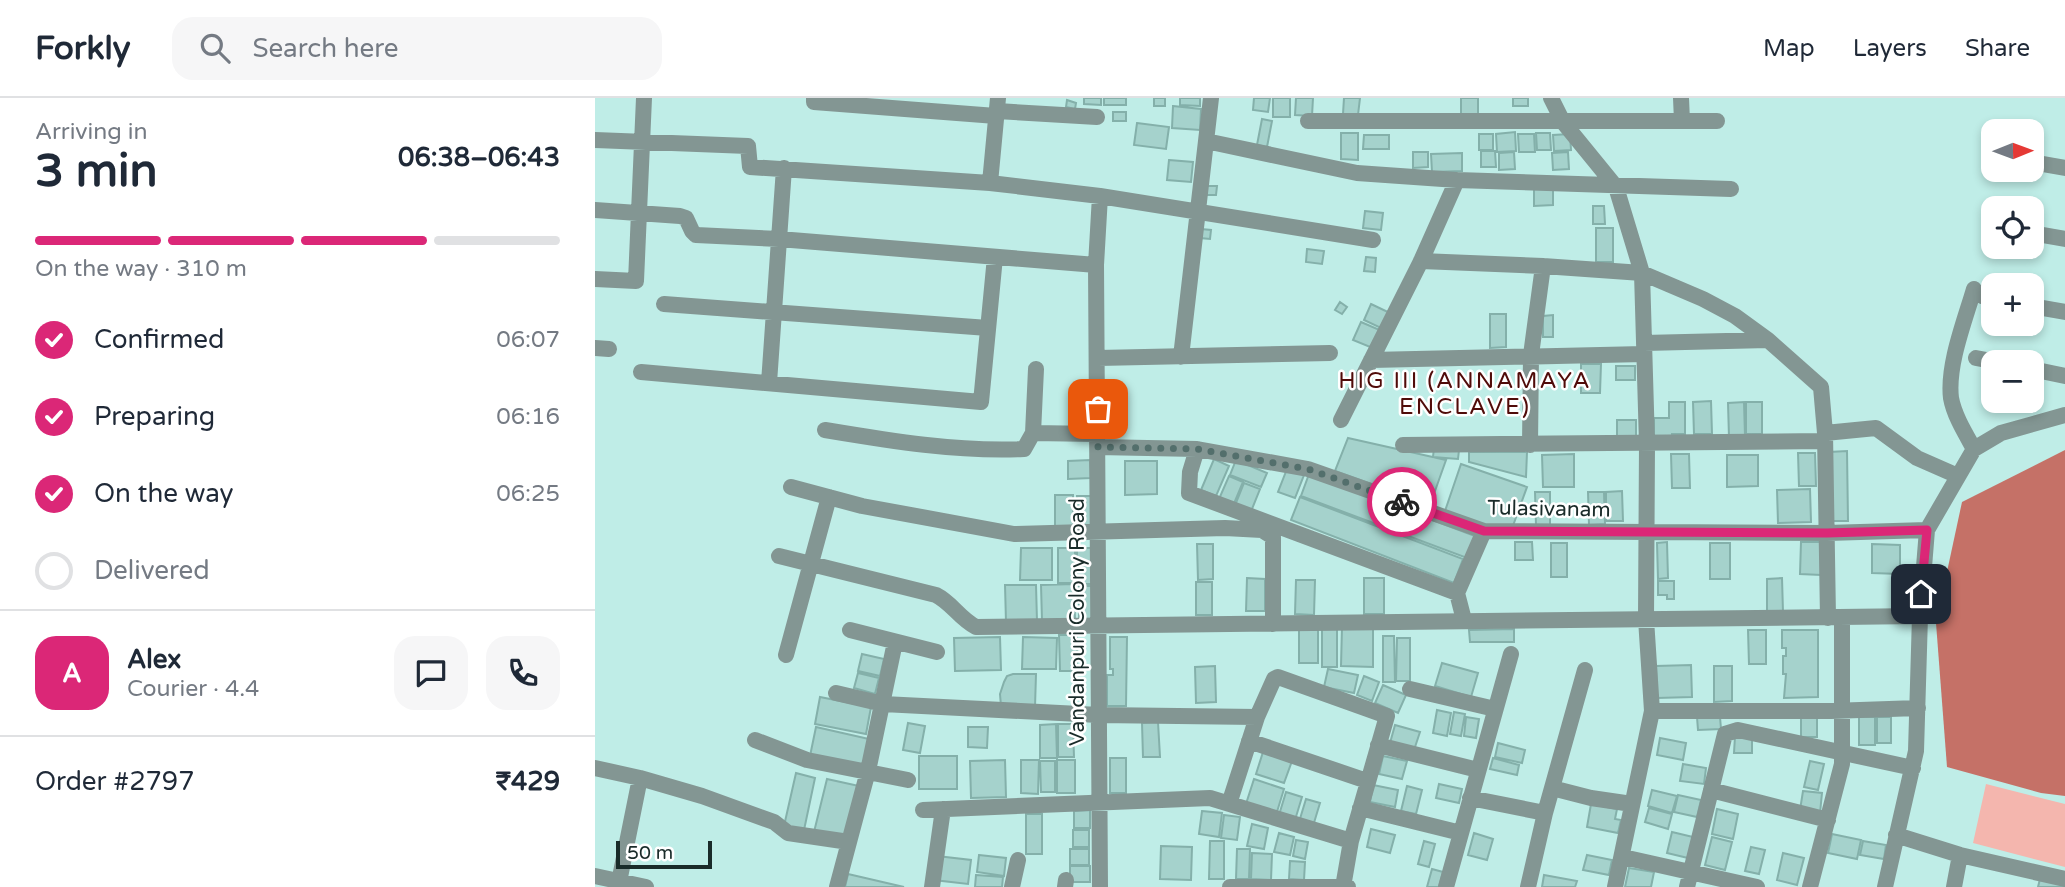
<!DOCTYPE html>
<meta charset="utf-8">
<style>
:root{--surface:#fff;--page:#f6f6f7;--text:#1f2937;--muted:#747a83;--line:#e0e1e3;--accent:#db2777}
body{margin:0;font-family:"Varela Round",sans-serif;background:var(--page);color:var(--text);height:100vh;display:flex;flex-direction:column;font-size:26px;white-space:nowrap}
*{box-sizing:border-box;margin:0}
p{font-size:23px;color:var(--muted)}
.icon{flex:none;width:38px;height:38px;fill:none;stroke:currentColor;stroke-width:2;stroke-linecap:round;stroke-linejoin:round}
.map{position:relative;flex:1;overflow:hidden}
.drawer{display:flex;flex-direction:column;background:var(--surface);width:595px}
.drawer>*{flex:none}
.needle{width:46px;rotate:89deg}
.fabs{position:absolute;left:1386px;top:21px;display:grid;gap:14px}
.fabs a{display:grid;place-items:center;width:63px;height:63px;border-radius:14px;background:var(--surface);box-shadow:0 4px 10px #0003;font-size:35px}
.scale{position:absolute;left:21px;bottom:18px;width:96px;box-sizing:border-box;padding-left:7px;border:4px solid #192b29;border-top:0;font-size:19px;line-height:24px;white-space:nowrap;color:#192b29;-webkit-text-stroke:5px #fff;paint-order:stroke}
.pin{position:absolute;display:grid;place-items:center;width:60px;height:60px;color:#fff;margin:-30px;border-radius:14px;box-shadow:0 4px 10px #0006}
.courier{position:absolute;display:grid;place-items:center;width:70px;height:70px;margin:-35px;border:5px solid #db2777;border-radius:50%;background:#fff;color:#222;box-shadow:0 2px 9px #0007}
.headline em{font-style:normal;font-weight:800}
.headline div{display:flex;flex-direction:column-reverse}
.headline{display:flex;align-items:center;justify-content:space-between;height:119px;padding:0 35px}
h1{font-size:46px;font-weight:800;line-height:52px}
.bar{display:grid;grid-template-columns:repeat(4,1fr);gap:10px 7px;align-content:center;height:84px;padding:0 35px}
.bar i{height:9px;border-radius:5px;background:var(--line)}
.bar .active{background:var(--accent)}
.bar p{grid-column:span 4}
.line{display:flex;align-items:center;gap:18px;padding:0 35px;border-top:2px solid var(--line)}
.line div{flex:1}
.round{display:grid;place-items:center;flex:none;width:74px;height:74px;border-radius:21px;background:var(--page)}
ol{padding:0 35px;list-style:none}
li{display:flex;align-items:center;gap:21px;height:77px}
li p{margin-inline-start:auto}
li .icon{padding:7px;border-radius:50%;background:var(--accent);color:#fff;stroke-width:4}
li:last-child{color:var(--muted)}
li i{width:38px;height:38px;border:4px solid var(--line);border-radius:50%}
header{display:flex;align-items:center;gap:42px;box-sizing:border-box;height:98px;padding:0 35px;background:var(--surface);border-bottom:2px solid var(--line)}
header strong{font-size:33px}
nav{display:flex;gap:38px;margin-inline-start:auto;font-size:24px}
.search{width:490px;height:63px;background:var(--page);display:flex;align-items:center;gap:18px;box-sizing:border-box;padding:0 24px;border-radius:21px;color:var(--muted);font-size:26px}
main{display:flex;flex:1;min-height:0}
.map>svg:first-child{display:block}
.green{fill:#f4b6ae}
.water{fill:#c57167}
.building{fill:#a5d2cc;stroke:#84b0aa;stroke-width:2}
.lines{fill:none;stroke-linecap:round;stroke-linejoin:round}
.minor{stroke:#839693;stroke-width:16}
.done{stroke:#536f6c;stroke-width:7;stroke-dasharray:0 12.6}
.route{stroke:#db2777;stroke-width:9}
.labels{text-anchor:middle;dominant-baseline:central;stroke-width:5;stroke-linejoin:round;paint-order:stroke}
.street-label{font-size:21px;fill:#192b29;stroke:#fff}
.neighbourhood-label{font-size:23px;letter-spacing:2px;fill:#500b09;stroke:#fff}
</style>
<header>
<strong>Forkly</strong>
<div class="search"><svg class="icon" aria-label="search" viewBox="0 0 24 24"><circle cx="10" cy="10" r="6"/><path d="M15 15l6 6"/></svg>Search here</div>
<nav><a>Map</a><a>Layers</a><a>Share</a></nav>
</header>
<main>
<section class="drawer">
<div class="headline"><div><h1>3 min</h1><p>Arriving in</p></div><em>06:38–06:43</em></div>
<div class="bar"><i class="active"></i><i class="active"></i><i class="active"></i><i></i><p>On the way · 310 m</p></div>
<ol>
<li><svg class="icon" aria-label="check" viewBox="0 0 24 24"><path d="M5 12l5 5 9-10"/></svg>Confirmed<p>06:07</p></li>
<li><svg class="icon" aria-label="check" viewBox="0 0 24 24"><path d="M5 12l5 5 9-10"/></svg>Preparing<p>06:16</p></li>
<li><svg class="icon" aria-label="check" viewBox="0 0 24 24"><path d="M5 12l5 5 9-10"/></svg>On the way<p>06:25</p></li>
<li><i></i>Delivered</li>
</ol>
<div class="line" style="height:126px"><b class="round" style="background:var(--accent);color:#fff">A</b><div><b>Alex</b><p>Courier · 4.4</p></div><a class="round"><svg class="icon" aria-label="chat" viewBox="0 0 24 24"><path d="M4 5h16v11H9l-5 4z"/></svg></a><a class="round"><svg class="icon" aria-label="phone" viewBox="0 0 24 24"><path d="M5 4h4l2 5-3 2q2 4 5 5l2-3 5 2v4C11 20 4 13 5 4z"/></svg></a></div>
<div class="line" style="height:91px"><div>Order #2797</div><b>₹429</b></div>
</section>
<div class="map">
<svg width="1470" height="789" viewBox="0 0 1470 789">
<rect width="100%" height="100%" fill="#bfede7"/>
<path class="green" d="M1391,686l79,20v63l-92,-24z"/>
<path class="water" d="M1470,352v346l-24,-3 -94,-26 -11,-144 26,-121z"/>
<path class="building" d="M489,0h17v7l-17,-1z
M509,0h22v7h-22z
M559,0h11v8h-11z
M585,0h20v8l-20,-1z
M659,0h16l-2,14 -15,-2z
M678,0h17v19h-17z
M701,0h17l-1,18 -17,-1z
M749,0h16l-2,17 -15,-1z
M866,0h17v17l-17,1z
M918,0h15v8h-15z
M472,2l9,3 -1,6 -9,-2z
M578,8l28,3 -1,21 -28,-2z
M518,14h13v9h-13z
M667,21l10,2 -5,26 -10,-2z
M542,25l32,4 -3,22 -32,-4z
M920,34l1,19 -19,1 -1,-18z
M746,35h17v27l-17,-1z
M941,35h14l1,17h-14z
M884,36h14v16h-14z
M923,36h16l1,18h-16z
M975,36l1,16 -17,1 -1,-16z
M769,37h25v14h-26z
M886,53h14l1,16h-15z
M818,54h15v15l-15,1z
M919,54l1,17 -16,1v-17z
M973,54l1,17 -16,1 -1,-17z
M867,55v18l-30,1 -1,-18z
M574,62l24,2 -2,20 -24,-2z
M611,88h11l-1,9h-10z
M958,90v17l-19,1v-17z
M998,108h11l1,18h-12z
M770,113l18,2 -2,17 -18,-2z
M1001,130h17v34h-17z
M606,131l10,1 -1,9 -10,-1z
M712,151l17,2 -2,13 -16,-2z
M771,159l10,1 -1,14 -11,-1z
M745,204l7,5 -5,7 -7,-4z
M776,206l19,9 -7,16 -19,-9z
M895,216h16v33l-16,1z
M958,217v22h-10v-21z
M766,224l21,9 -7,18 -22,-9z
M986,266h20l-1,29h-19z
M1021,268h19v14h-19z
M1116,303l1,33h-18l-1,-32z
M1074,304h16v32h-13v3h-18v-19h15z
M1149,304l1,34 -16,1 -1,-34z
M1151,304h16v32h-16z
M1022,322h19v16h-19z
M753,340l98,22 -16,45 -95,-34z
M839,350l25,2 -1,9 -25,-2z
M1252,353l1,70h-18l-1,-69z
M874,354h58l-1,25 -57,-15z
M1203,355h17l1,33h-17z
M979,356v33h-31l-1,-32z
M1076,356h18l1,34h-18z
M1132,357h31v31l-31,1z
M619,361l15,7 -13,30 -15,-6z
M495,362l1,18 -23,1v-18z
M641,362l31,13 -6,14 -31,-12z
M530,363h32v33l-32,1z
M866,366l66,23 -17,47 -65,-23z
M692,371l17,6 -9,23 -17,-6z
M714,376l166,62 -8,22 -166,-62z
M634,378l14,6 -10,24 -14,-7z
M649,385l16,6 -10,25 -16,-6z
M1215,391l1,33 -33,1 -1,-33z
M1027,393l1,30h-17v-29z
M940,394h15v33h-14z
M993,394h16l1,32 -16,1z
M460,397h18v36h-18z
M482,398h18v33h-17z
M705,399l163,62 -9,24 -163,-63z
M920,444h17l1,18h-18z
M1072,444l1,36 -10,1 -1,-36z
M1206,444h21l-1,33 -21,-1z
M956,445h16v34h-16z
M1115,445h20v36h-20z
M602,446h16v35l-15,1z
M1277,446l28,1v29l-28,-1z
M426,450h31v32h-32z
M463,450h17v35h-17z
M482,450h19v36h-19z
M652,480l18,1v32h-19z
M769,480h20v36h-20z
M1187,480l1,34h-16v-33z
M701,482h19l-1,35 -19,-1z
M1063,483h16v18h-7v-4h-9z
M601,484h16v33h-16z
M479,486l1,36 -33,1 -1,-36z
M410,487h31l1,36 -31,1z
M484,488h17v35h-17z
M727,528h15v41h-15z
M747,529h31v40l-32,-1z
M704,530h19v35h-19z
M919,531v13h-44l-1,-12z
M1153,532h18v34h-17z
M1187,532h36v67l-34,1 2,-24h-3v-18h3v-8h-4z
M464,537h18v36h-17z
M788,538h11l1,46h-12z
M405,539l1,33 -46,1 -1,-33z
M428,539l34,1 -1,31h-34z
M515,539h17l-1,69h-19v-31h6v-6h-3z
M802,540h13v43h-14z
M267,556l22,5 -4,17 -22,-5z
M847,565l36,10 -7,24 -36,-11z
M1096,567l1,32 -35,1 -1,-32z
M620,568l1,36 -20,1 -1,-36z
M1119,568h18v35l-18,1z
M733,571l30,6 -4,18 -30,-6z
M263,575l21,5 -4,16 -21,-6z
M418,576h23l-1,33 -34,-1 -1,-12 4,-12 3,-6z
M769,578l15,6 -7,19 -15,-6z
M788,587l23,10 -8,18 -23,-10z
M225,599l51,10 -5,27 -51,-10z
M842,612l14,3 -4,23 -14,-3z
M859,614l11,2 -4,22 -11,-2z
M1222,615v24h-16v-23z
M871,619l13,2 -3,19 -12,-2z
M1102,619h23l1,12 -23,1z
M1264,619h16v28h-16z
M1282,619h14v26h-14z
M563,624l2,35h-17l-1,-34z
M313,625l17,3 -5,27 -17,-3z
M461,626l1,34h-17v-33z
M463,626h15l1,33h-16z
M800,627l25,7 -6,18 -24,-7z
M221,629l53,12 -6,28 -53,-11z
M373,629h20l-1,21 -19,-1z
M1140,638h17v17h-18z
M1065,640l26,5 -3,17 -26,-5z
M903,645l27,7 -3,13 -27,-6z
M668,654l29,9 -8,22 -28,-9z
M324,658h38v33h-38z
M788,658l24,5 -5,18 -23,-5z
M515,660h16v35h-16z
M898,660l26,7 -2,10 -27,-6z
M410,662l1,37 -35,1 -1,-37z
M426,662h18l-1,34 -17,-1z
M462,662h18v33h-18z
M445,663h15v31h-14z
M1215,663l14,3 -6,26 -14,-3z
M1088,666l23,4 -2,16 -24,-3z
M201,675l19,5 -11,52 -20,-4z
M232,681l32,7 -13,54 -32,-8z
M659,681l30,10 -8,26 -30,-11z
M844,686l23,5 -3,14 -23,-5z
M778,687l25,5 -3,17 -25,-5z
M812,688l15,4 -6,24 -15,-3z
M1057,692l25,6 -5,17 -24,-7z
M1208,693l19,2 -2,20 -20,-3z
M691,694l16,5 -7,23 -16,-5z
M1083,697l23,5 -4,17 -23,-5z
M711,701l14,4 -7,23 -14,-4z
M996,706l26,5 -2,10 6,1 -3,13 -31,-6z
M1054,710l23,6 -4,15 -23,-7z
M1122,711l21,5 -5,25 -21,-5z
M495,712v18h-16v-17z
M607,713l20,2 -3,24 -20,-3z
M431,716h16v40h-16z
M629,717l16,2 -3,23 -16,-2z
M657,726l16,4 -4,21 -17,-3z
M776,731l24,6 -5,18 -23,-6z
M478,732h16v17h-16z
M1077,734l21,5 -5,21 -21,-5z
M684,735l15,4 -4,18 -16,-3z
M879,735l19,6 -6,21 -19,-5z
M1237,736l29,6 -4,19 -29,-6z
M1117,739l20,5 -7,28 -20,-5z
M701,742l12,2 -3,17 -12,-3z
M615,743h14v38h-15z
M829,743l11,3 -6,23 -11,-3z
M1268,743l23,4 -2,14 -24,-4z
M566,748l31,1 -1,33 -31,-1z
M1156,749l14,3 -6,24 -14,-3z
M475,751h19v16h-19z
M642,751h13l-1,30h-13z
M657,755l20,1 -1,26 -20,-1z
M1188,755l21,5 -7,27 -20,-5z
M384,757l27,3 -2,18 -27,-4z
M992,757l25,5 -3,15 -26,-5z
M342,758l34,4 -3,24 -34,-4z
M695,763l15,1 -1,18 -15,-1z
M475,768h20v16h-20z
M1034,770l25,4 -3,15h-26z
M837,771l11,3 -4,15h-12z
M253,776l56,13h-59z
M381,777l27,2 -1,10h-27z
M949,777l33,6 -2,6h-33z
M1445,781l25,5v3h-27z"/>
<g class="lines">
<path class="minor" d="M219,0v4l182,14
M956,0l12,24 53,65 26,86 5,171 -1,175 6,92 -37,176
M1086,0l1,23
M402,13l100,6
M713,23h409
M0,42l153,6 2,21 240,16 110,13 -4,69 4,622
M611,43l151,32 100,7 274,9
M1437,64l33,6
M395,85l8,-85
M505,98l273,44
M0,112l85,6 6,2 6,13 4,4 83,4 317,26
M1437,135l33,6
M826,163l122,5 99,7 61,26 32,17 33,24 53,47 4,46 51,-5 41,30 41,18
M0,181l41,2 8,-183
M1387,198l11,3
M69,206l324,24
M1437,208l33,6
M1049,245l124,-3
M0,250l14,1
M586,259l30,-259
M503,260l232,-5
M1381,260l21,4
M776,262l273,-6
M1437,271l33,7
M46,274l340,30 14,-145
M174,285l15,-215
M746,322l80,-159 36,-81
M230,332c66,11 132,22 199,19l9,-16 3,-64
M438,335l64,1
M1230,335l3,185
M808,347l421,-4
M935,347l1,-90 12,-89
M503,349l99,2 111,20 176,62 343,2 100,-3
M602,351l-7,23 -1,21 268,100
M1379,351c-9,-16 -20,-34 -23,-51 -4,-33 14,-78 23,-109
M196,389l71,19 152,28 211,-6 37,2 11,7v87
M184,458l157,39c16,8 23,23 40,32l944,-11
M869,522l-7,-27 27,-62
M255,532l87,22
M191,557l43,-158
M815,591l85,20
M241,595l47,11 216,11 158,2
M1057,613h179l87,-3
M160,642l52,20 101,20
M654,643l118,40
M783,647l100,25
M0,670l45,10 -22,109
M45,680l62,18 72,26 14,11 61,9
M957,690l39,10 41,6
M1116,692l117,30
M875,700l75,15
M634,706l28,-87 17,-38 4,-2 109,39 -36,125
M765,710l101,25
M328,712l287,-12 141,43 -8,46
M1301,737l64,20 105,24
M1028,759l134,30
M0,778l51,11
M242,789l31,-116 27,-129
M337,789l11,-78
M417,789l6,-27
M470,789l1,-7
M635,789h118
M851,789l65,-233
M933,789l17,-74 40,-143
M1092,789l38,-153 13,-4 175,38
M1215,789l32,-123v-147
M1290,789l31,-136 4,-135 7,-86 47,-81 27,-16 64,-18
M1359,789l6,-32"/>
</g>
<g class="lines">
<path class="done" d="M503,311v38l99,2 111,20 94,33"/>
<path class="route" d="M807,404l82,29 343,2 100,-3 -6,64"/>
</g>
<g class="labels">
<g class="street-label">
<text transform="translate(954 411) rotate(1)">Tulasivanam</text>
<text transform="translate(482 524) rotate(-90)">Vandanpuri Colony Road</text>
</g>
<g class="neighbourhood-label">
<text x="870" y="283">HIG III (ANNAMAYA<tspan x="870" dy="26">ENCLAVE)</tspan></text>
</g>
</g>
</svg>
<div class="fabs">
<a><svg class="needle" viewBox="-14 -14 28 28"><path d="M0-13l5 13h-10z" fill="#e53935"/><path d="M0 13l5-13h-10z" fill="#747a83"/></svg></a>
<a><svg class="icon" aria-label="locate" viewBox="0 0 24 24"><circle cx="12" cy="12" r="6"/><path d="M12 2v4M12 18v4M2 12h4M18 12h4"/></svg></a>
<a>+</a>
<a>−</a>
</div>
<div class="scale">50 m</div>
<div class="pin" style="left:503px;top:311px;background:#ea580c"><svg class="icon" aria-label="bag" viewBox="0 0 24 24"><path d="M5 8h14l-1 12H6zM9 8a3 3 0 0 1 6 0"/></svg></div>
<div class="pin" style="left:1326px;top:496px;background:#1f2937"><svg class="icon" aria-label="home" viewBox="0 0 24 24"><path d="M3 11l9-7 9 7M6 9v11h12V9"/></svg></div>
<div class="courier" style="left:807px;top:404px"><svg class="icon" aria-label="bike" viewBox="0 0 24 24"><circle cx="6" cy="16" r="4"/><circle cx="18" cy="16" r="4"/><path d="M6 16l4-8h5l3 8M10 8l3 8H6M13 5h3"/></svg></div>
</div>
</main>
